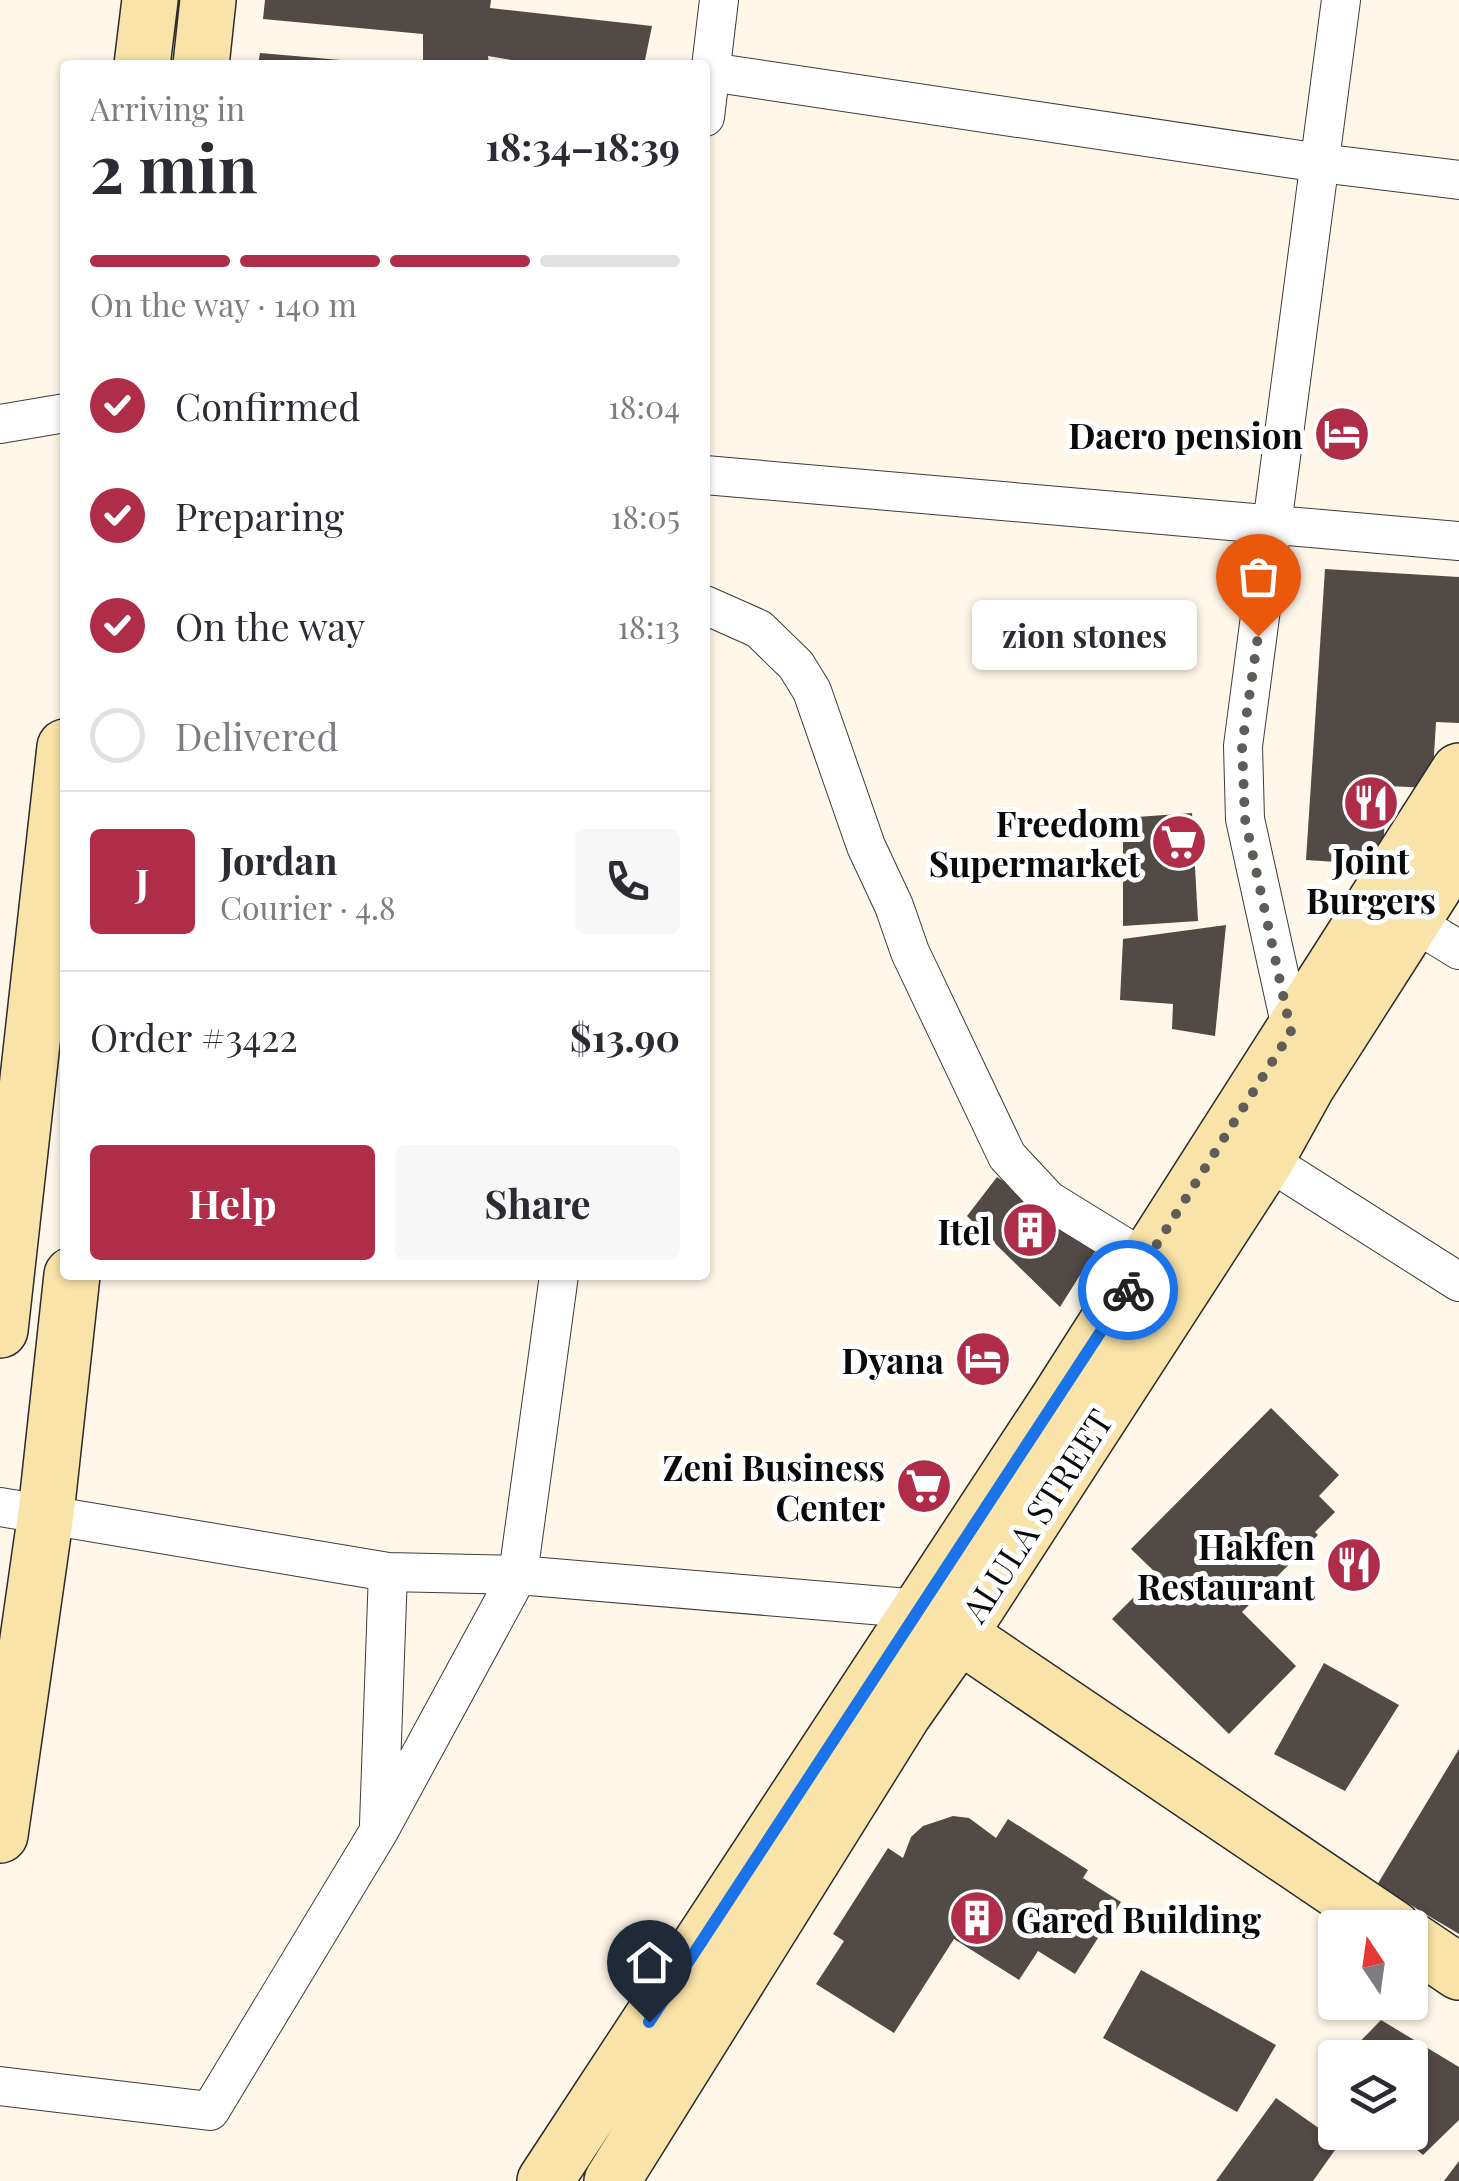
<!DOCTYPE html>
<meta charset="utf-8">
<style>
:root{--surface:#fff;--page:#f7f7f7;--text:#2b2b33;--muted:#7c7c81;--line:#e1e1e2;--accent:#af2d48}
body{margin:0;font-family:"Playfair Display",serif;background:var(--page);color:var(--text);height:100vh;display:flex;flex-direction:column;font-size:38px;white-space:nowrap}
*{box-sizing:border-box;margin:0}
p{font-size:32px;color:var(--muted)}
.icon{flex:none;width:55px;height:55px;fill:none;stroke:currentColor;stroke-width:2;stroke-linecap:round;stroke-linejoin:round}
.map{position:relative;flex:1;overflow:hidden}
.side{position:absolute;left:60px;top:60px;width:650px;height:1220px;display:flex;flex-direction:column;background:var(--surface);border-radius:10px;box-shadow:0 2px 8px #0004}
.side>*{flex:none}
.needle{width:65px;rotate:347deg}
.tools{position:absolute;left:1318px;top:1910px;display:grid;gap:20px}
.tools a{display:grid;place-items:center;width:110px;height:110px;border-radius:10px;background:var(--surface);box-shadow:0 2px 8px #0004;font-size:50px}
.pin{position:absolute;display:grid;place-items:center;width:85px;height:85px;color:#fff;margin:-102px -42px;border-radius:50% 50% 50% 0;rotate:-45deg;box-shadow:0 0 10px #0007}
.pin .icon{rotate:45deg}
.courier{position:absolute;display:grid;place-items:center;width:100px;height:100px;margin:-50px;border:8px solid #1a73e8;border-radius:50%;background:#fff;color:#222;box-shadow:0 2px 12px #0007}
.bubble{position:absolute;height:70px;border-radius:10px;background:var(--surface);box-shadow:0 2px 8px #0004;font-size:32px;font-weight:700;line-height:70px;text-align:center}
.headline em{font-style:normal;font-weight:700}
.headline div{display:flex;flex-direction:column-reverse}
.headline{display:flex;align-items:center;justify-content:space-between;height:170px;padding:0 30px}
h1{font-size:65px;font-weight:700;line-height:75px}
.bar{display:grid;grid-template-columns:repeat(4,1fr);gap:15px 10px;align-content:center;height:120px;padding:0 30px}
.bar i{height:12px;border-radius:8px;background:var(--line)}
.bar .selected{background:var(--accent)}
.bar p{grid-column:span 4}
.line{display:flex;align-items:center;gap:25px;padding:0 30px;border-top:2px solid var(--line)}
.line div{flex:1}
.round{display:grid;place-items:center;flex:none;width:105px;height:105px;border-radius:10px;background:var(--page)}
ol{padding:0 30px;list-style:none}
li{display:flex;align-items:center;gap:30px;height:110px}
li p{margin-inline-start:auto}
li .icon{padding:10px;border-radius:50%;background:var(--accent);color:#fff;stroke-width:4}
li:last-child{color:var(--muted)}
li i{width:55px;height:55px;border:5px solid var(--line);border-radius:50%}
.action{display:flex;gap:20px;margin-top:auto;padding:20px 30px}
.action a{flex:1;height:115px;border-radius:10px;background:var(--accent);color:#fff;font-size:40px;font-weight:700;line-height:115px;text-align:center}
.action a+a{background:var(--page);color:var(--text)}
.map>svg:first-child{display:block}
.building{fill:#524a47}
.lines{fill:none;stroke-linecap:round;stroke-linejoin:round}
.street-casing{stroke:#3d3d3d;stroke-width:40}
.secondary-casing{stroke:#2c2c2c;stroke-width:58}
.street{stroke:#fff;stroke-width:38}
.secondary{stroke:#f9e3a8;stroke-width:55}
.done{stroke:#5f5d58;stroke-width:10;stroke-dasharray:0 18}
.route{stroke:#1a73e8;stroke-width:12}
.labels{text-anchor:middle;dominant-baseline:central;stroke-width:10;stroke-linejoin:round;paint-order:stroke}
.poi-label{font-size:35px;font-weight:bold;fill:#0a0a0a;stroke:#fff;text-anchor:end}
.street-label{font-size:35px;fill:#0a0a0a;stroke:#fff}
</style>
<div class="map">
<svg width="1459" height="2181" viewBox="0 0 1459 2181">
<rect width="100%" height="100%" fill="#fef6e8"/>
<path class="building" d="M265,0h226l-1,8 162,18 -8,39h-103l-53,-9 1,9h-66v-31l-160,-15z
M260,53l104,9v3h-106z
M1325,569l134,8v146l-23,-1 -4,66 -45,-2 -5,79 -76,-5z
M1192,813l6,108 -75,5v-108z
M1226,925l-11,111 -43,-7 1,-25 -53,-4 3,-61z
M997,1177l102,68 -39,62 -93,-91z
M1271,1408l68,67 -20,21 16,16 -20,20 3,3 -76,77 54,54 -67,68 -117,-115 45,-45 -26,-25z
M1324,1663l75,42 -54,86 -71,-37z
M1459,1749v185l-82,-49z
M953,1816l16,2 27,20 12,-19 80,51 -5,8 38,24 -46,72 -37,-23 -19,29 -65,-41 -60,94 -78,-49 28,-43 -11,-7 55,-86 15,10 8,-21 12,-11z
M1141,1970l135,75 -39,67 -134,-74z
M1381,2020l78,47v53l-36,35 -27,-23h14v-74h-66z
M1276,2098l64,45 -27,38h-97z
M1459,2161v20h-15z"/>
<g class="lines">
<g class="street-casing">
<path id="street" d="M710,72l610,91 139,17
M705,117l14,-117
M0,424l65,-11
M705,475l754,66
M705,605l54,24 37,36 16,26 54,155 28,60 16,46 97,204 41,44 99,61
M1412,921l47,29
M1295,1046l-50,-227 -2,-73 98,-746
M1248,1148l211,134
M0,1507l388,65 130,3 402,34
M379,1824l9,-252
M0,2086l210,25 169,-280 139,-256 41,-300"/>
</g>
<g class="secondary-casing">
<path id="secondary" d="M142,65l8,-65
M201,65l7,-65
M0,1330l65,-583
M927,1613l466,315
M0,1835l46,-322 26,-238
M1410,1939l49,33
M545,2181l514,-783 400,-627
M612,2181l292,-468 54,-77 308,-476 41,-74 152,-238"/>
</g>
<use href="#street" class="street"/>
<use href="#secondary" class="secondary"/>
</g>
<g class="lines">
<path class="done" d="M1128,1290l163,-258 -46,-213 -3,-73 16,-110"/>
<path class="route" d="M649,2022l479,-732"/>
</g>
<defs>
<g id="hotel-disc" transform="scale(2.875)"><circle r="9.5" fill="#af2d48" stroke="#fff"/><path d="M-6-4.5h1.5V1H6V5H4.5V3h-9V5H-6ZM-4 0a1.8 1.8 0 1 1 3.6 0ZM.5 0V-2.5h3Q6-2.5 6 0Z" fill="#fff"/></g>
<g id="restaurant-disc" transform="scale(2.875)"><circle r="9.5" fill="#af2d48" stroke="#fff"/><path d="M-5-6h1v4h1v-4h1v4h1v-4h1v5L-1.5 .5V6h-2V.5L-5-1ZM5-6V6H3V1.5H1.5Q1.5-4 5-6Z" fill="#fff"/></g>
<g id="supermarket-disc" transform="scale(2.875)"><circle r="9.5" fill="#af2d48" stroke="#fff"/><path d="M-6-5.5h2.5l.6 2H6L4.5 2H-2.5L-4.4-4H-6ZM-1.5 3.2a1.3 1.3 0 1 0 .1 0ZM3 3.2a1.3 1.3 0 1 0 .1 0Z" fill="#fff"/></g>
<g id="building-disc" transform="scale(2.875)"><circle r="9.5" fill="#af2d48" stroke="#fff"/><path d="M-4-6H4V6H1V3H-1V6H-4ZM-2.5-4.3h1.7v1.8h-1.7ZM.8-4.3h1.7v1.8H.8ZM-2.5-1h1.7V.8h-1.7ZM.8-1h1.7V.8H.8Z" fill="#fff"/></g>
</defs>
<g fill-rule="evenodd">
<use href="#hotel-disc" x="1342" y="434"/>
<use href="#restaurant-disc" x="1371" y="803"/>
<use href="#supermarket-disc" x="1179" y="842"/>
<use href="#building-disc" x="1030" y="1230"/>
<use href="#hotel-disc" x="983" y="1359"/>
<use href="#supermarket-disc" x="924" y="1486"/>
<use href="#restaurant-disc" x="1354" y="1565"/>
<use href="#building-disc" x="977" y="1918"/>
</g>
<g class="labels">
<g class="poi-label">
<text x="1303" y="434">Daero pension</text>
<text x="1140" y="822">Freedom<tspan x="1140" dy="40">Supermarket</tspan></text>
<text x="1371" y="859" text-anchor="middle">Joint<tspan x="1371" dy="40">Burgers</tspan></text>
<text x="991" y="1230">Itel</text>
<text x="944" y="1359">Dyana</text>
<text x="885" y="1466">Zeni Business<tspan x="885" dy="40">Center</tspan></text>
<text x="1315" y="1545">Hakfen<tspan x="1315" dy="40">Restaurant</tspan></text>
<text x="1016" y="1918" text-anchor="start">Gared Building</text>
</g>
<g class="street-label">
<text transform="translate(1036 1515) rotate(-57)">ALULA STREET</text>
</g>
</g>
</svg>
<div class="tools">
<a><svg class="needle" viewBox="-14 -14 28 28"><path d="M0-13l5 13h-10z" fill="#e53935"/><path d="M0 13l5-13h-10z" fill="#7c7c81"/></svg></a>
<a><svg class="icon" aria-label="layers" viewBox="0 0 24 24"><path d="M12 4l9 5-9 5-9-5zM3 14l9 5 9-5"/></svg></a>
</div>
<div class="pin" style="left:1258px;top:636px;background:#ea580c"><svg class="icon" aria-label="bag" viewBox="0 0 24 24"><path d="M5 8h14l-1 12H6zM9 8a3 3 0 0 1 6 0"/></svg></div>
<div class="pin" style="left:649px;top:2022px;background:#1f2937"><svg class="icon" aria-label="home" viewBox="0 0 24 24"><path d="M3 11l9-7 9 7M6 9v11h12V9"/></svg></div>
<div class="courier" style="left:1128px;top:1290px"><svg class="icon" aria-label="bike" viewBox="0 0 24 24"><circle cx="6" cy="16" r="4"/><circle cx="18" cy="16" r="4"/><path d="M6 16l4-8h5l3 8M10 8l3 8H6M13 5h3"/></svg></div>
<div class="bubble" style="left:972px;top:600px;width:225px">zion stones</div>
<section class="side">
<div class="headline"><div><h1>2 min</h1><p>Arriving in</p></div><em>18:34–18:39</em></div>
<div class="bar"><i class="selected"></i><i class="selected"></i><i class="selected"></i><i></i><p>On the way · 140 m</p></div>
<ol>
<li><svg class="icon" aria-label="check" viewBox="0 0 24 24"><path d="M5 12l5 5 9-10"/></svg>Confirmed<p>18:04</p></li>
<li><svg class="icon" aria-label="check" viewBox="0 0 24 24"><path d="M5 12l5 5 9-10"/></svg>Preparing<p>18:05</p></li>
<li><svg class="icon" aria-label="check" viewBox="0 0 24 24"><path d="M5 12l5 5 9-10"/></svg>On the way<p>18:13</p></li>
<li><i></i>Delivered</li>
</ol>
<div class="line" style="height:180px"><b class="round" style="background:var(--accent);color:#fff">J</b><div><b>Jordan</b><p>Courier · 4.8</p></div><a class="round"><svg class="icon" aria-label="phone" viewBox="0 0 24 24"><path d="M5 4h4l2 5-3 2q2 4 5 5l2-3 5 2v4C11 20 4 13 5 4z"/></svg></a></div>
<div class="line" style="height:130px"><div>Order #3422</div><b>$13.90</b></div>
<div class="action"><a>Help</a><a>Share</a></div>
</section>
</div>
